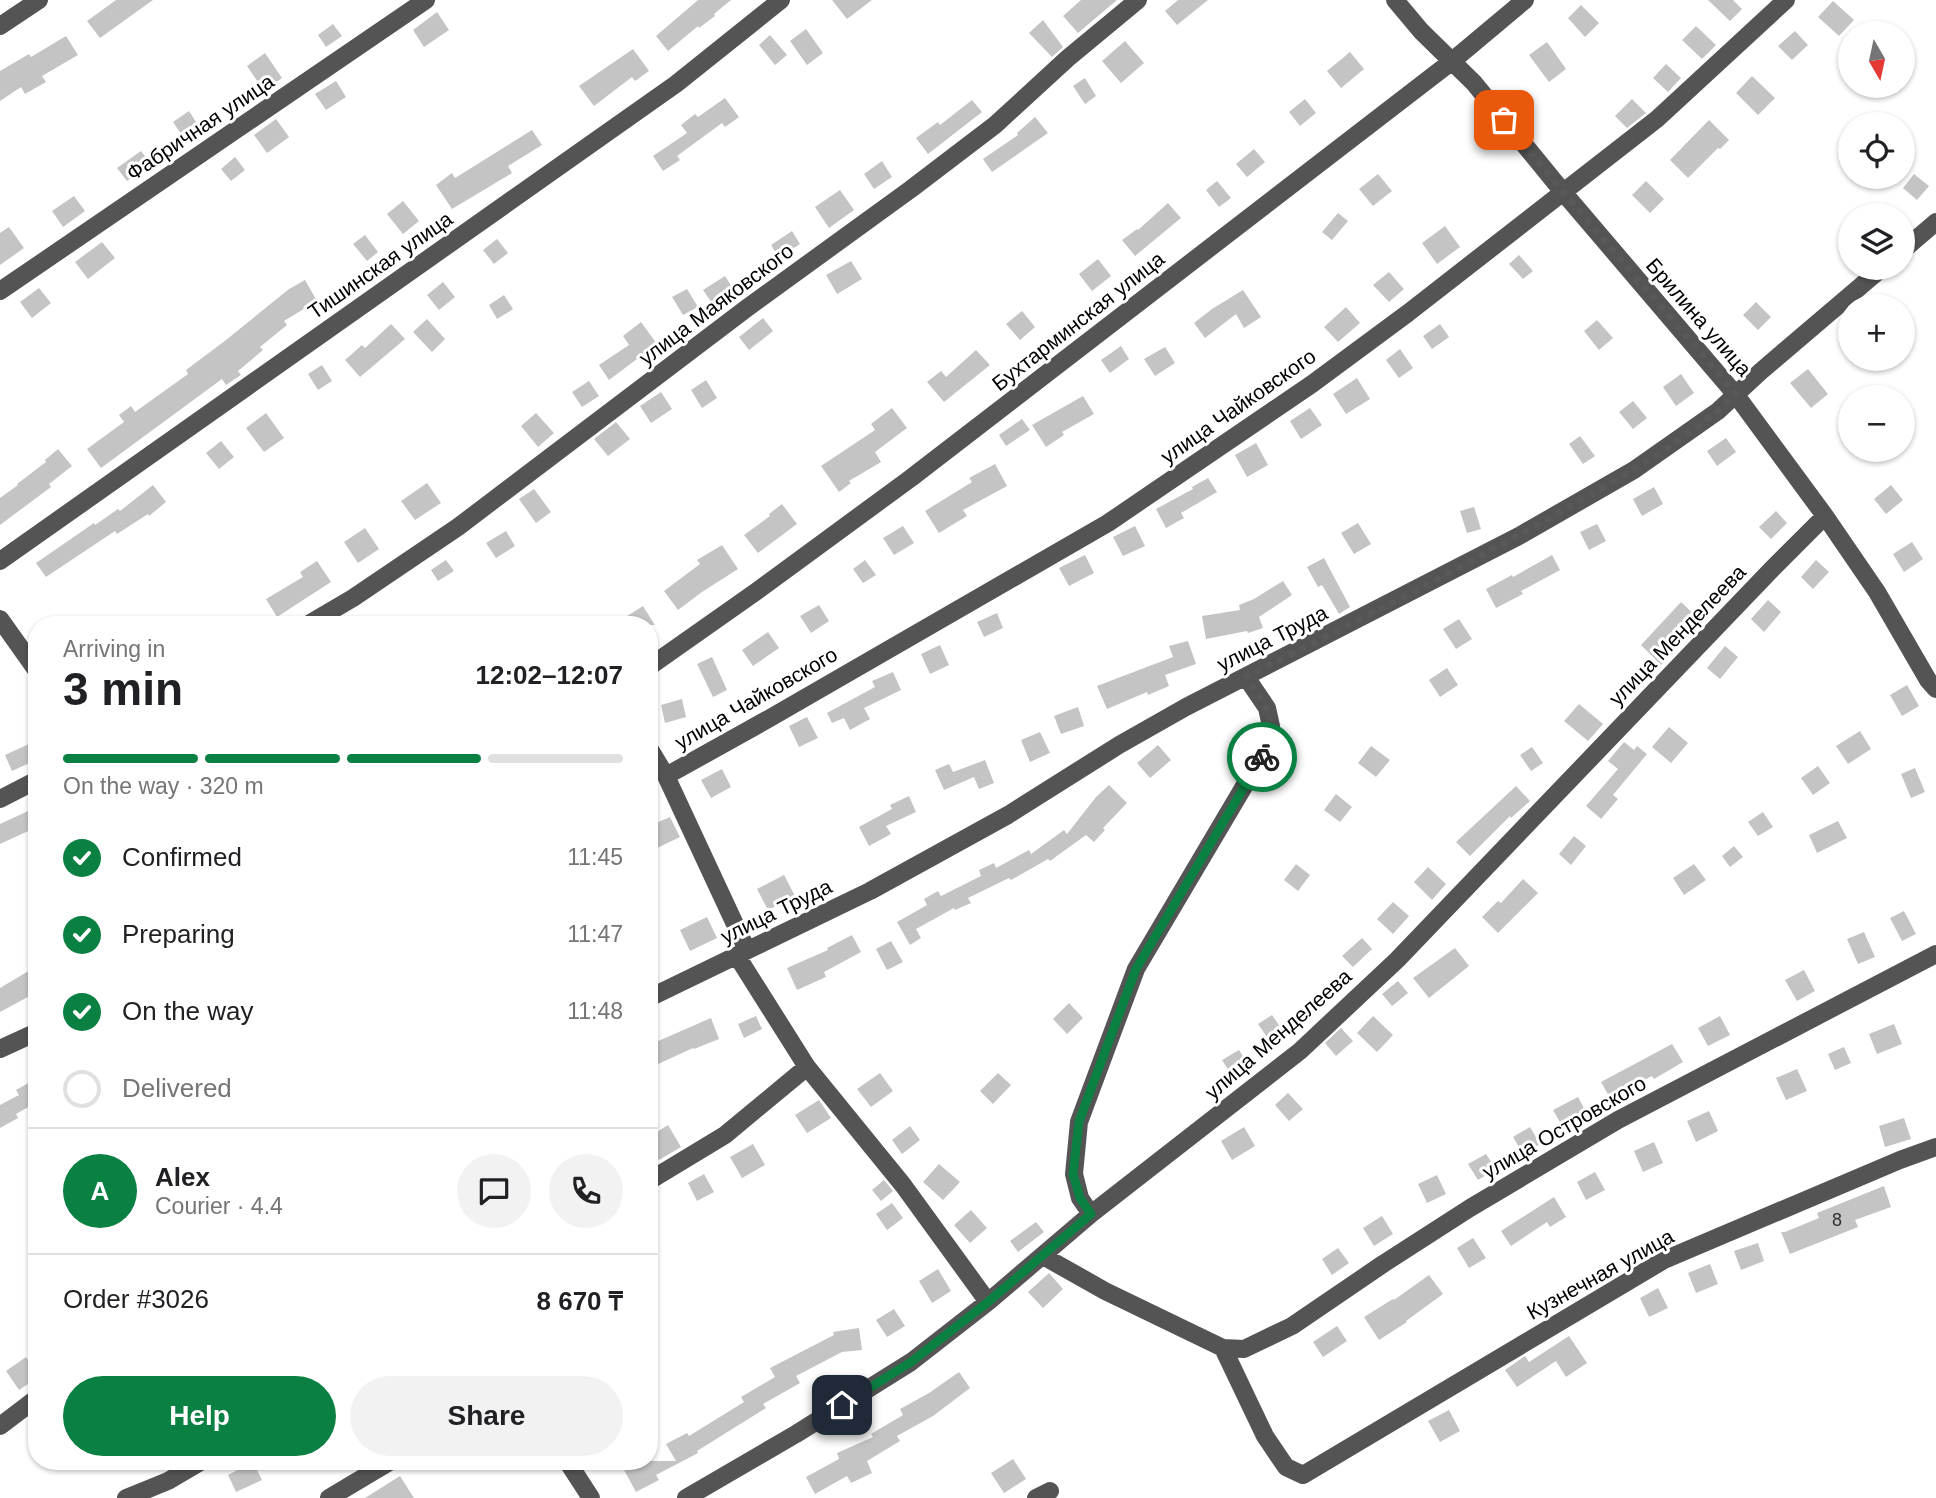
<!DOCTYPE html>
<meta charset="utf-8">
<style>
:root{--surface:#fff;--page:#f2f2f2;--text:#202124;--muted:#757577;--line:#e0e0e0;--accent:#0b8043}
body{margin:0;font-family:Helvetica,sans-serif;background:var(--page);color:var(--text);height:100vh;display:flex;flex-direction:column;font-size:26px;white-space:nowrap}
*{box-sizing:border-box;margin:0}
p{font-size:23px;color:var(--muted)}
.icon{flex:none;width:38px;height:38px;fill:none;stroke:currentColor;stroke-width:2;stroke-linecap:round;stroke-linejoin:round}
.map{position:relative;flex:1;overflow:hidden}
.panel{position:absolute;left:28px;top:616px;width:630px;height:854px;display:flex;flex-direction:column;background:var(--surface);border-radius:28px;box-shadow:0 2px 5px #0004}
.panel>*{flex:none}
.needle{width:46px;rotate:171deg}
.tools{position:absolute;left:1838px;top:21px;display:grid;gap:14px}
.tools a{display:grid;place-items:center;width:77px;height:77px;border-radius:50%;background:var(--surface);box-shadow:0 2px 5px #0004;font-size:35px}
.pin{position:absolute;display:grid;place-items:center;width:60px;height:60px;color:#fff;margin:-30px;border-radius:14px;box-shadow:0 4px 10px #0006}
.courier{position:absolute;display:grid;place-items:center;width:70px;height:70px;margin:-35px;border:5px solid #0b8043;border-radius:50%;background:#fff;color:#222;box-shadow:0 2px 9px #0007}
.summary em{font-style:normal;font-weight:800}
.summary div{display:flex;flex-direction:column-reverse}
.summary{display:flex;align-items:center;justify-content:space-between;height:119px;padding:0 35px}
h1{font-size:46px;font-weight:800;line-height:52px}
.bar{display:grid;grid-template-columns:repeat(4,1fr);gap:10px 7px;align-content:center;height:84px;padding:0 35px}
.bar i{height:9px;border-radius:5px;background:var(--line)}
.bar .selected{background:var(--accent)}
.bar p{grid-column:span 4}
.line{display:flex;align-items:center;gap:18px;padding:0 35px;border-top:2px solid var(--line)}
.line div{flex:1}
.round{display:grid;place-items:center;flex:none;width:74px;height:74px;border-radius:37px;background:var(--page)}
ol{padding:0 35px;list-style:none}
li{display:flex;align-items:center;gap:21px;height:77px}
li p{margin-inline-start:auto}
li .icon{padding:7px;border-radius:50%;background:var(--accent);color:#fff;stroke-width:4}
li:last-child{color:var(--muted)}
li i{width:38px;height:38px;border:4px solid var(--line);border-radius:50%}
.action{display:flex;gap:14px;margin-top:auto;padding:14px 35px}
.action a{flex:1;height:80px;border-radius:42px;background:var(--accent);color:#fff;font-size:28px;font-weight:800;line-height:80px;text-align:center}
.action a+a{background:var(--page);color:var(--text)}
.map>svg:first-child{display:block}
.building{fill:#c4c4c4}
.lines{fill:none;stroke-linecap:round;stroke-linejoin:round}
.minor{stroke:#545454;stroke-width:18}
.done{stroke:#595959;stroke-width:7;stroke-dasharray:0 12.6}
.route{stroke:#0b8043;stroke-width:9}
.labels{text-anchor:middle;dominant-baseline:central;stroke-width:6;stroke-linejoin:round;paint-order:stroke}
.number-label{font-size:18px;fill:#313131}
.street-label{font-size:21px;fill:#000;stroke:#fff}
</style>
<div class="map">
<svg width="1936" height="1498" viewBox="0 0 1936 1498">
<rect width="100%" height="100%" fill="#fff"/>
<path class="building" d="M116,0h37l-53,38 -13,-17z
M698,0h33l-17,14 1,2 -16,12 -1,-2 -30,25 -12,-15z
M832,0h40l-25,19z
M1081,0h36l-39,33 -15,-17z
M1178,0h30l-31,25 -12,-14z
M1708,0h25l9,9 -12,12z
M1833,1l21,19 -15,16 -21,-19z
M1581,5l18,18 -14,14 -17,-19z
M437,12l12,18 -25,17 -11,-17z
M1043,20l20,27 -11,10 -23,-24z
M333,24l9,12 -16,11 -8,-12z
M1696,26l20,19 -14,14 -20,-19z
M806,29l17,24 -16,12 -17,-24z
M1795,31l13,14 -16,15 -14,-14z
M770,35l17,20 -12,10 -16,-20z
M66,36l12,19 -36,21 4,6 -21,12 -4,-7 -21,14v-30l29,-17 2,3z
M1125,41l19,22 -23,20 -19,-22z
M1547,42l19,27 -17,13 -20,-27z
M633,49l16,22 -14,10 -3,-4 -38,29 -15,-20z
M1350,52l14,17 -23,19 -14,-17z
M265,53l17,25 -18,13 -17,-25z
M1666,64l15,14 -13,14 -15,-14z
M1752,76l23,22 -17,17 -22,-22z
M1085,78l11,18 -11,8 -12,-18z
M336,81l10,16 -20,13 -11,-16z
M725,98l14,19 -14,10 -3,-4 -45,33 3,4 -17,11 -10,-15 34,-23 -6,-8 14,-11 3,3z
M1305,99l11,14 -16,13 -11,-14z
M1632,99l14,14 -19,15 -12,-12z
M972,100l10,12 -54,42 -12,-16 22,-16 2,3z
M189,111l12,19 -16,10 -12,-18z
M1035,117l13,16 -56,39 -9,-13 35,-24 -1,-2z
M276,119l13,18 -22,16 -13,-18z
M1709,120l20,20 -9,9 -2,-1 -30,30 -18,-18z
M532,130l10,15 -34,21 4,7 -60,36 -16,-24 16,-12 3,5z
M1254,149l11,13 -18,15 -11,-13z
M141,151l10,13 -24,17 -10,-13z
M235,157l10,13 -14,11 -10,-12z
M882,161l10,16 -18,12 -10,-15z
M1378,174l14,17 -19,15 -14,-17z
M1914,174l15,12 -12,14 -14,-12z
M1217,181l14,17 -12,9 -13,-17z
M1646,181l18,18 -14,14 -18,-18z
M840,190l14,20 -25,18 -14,-21z
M74,196l11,15 -22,16 -11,-16z
M403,201l16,20 -16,13 -16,-20z
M1168,203l13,15 -46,38 -13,-16 15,-11 1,1z
M1338,213l10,8 -16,19 -10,-8z
M1445,226l15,21 -23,17 -15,-21z
M9,227l15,21 -24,17v-32z
M792,231l8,13 -21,14 -8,-13z
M365,235l13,17 -11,9 -14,-17z
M497,239l11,14 -14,11 -11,-14z
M102,242l13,16 -27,21 -13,-17z
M1519,255l14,16 -10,8 -14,-15z
M1098,259l13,17 -19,15 -13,-17z
M851,261l11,18 -25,15 -11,-19z
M1389,272l15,17 -15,13 -16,-17z
M725,276l12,19 -21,14 -13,-19z
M305,280l12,21 -33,20 3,4 -27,22 3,3 -25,21 3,4 -15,10 -4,-6 -121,89 -14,-19 37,-27 -5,-7 12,-9 4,6 53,-38 -2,-4 40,-30 63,-51z
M443,282l12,15 -16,13 -12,-15z
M39,288l12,15 -19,15 -12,-16z
M687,289l11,18 -15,8 -11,-18z
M1243,290l18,27 -17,11 -8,-14 -31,24 -11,-15 18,-14z
M504,295l9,14 -16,10 -8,-14z
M1756,302l15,15 -13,13 -15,-15z
M1346,307l14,16 -22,19 -14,-15z
M1022,311l13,16 -15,13 -14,-16z
M763,318l10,13 -24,19 -10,-13z
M427,319l18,20 -13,13 -19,-20z
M1597,320l16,18 -14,12 -15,-19z
M641,322l16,22 -48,36 -10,-15 30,-20 -6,-9z
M391,324l14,15 -45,38 -15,-17 17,-15 3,3z
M1440,324l9,13 -17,12 -9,-13z
M1121,346l8,13 -19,14 -9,-13z
M1165,347l10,16 -20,13 -11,-17z
M1400,349l13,19 -14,10 -13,-18z
M976,350l14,15 -46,37 -17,-20 14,-11 5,6z
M322,365l10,16 -14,9 -10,-16z
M1808,369l20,25 -17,14 -21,-25z
M1681,374l13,19 -18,13 -13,-19z
M1357,378l13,21 -24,15 -13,-20z
M706,380l11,18 -15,10 -11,-18z
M589,381l10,15 -17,11 -10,-15z
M661,392l11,17 -21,14 -11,-17z
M1083,396l11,18 -32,18 2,3 -18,12 -14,-22z
M1633,401l14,17 -14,11 -14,-17z
M892,408l15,20 -32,24 6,10 -32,19 2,2 -12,9 -18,-26 54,-36 -4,-6z
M1310,408l12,17 -21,14 -11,-18z
M266,413l18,25 -20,14 -18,-24z
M536,413l18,20 -16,14 -17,-21z
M1022,419l8,11 -24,16 -7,-11z
M616,422l14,17 -22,17 -14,-17z
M1580,436l15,20 -12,8 -14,-20z
M1726,438l10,14 -19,14 -10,-15z
M221,441l13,16 -15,12 -13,-16z
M1256,443l12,22 -21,12 -12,-22z
M58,449l14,17 -23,18 2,3 -51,38v-27l18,-13 -1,-1 29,-22 -1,-2z
M995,464l12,22 -44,24 4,6 -28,17 -14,-22 47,-29 -3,-4z
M1208,478l9,14 -36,21 3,5 -18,10 -10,-19 37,-20 -1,-2z
M427,483l14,20 -26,17 -14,-19z
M153,485l13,17 -17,14 -1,-2 -31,20 -2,-3 -69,46 -10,-14 58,-40 1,2 23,-16 2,2z
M1891,485l12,15 -17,14 -12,-15z
M1654,487l9,17 -21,12 -9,-17z
M534,489l17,23 -15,11 -17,-24z
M782,504l15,20 -39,29 -14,-18 26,-19 -1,-2z
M1474,507l7,22 -14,4 -7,-22z
M1776,511l11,12 -16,16 -12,-12z
M1358,523l13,21 -17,10 -13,-21z
M1597,524l9,17 -17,9 -9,-18z
M903,526l11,17 -20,12 -11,-17z
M1135,526l10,20 -22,10 -10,-19z
M365,528l14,21 -21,14 -14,-21z
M506,531l9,15 -19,12 -10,-15z
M1912,542l11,17 -19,13 -11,-18z
M722,545l16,24 -36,23 -24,18 -14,-19 36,-27 -3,-4z
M1085,555l9,18 -25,13 -10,-18z
M1552,555l8,15 -39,21 2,3 -27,14 -10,-19 26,-14 1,2z
M1324,558l26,49 -11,7 -17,-29 -4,2 -11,-20z
M446,560l8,11 -16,10 -7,-11z
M865,560l11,15 -13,8 -10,-14z
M1816,560l13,12 -16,17 -12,-12z
M317,561l14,21 -54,35 -11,-18 37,-22 -3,-5z
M1283,581l9,14 -33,22 4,11 -15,5 -1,-2 -41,8 -4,-23 38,-6 -1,-5 15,-6z
M1768,600l13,12 -17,20 -13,-13z
M1681,602l16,15 -25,27 5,4 -16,17 -20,-20z
M819,605l10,16 -18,12 -11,-17z
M643,606l12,19h-42z
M997,613l6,15 -19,9 -7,-15z
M1459,619l13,20 -16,10 -13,-20z
M768,632l11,16 -26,18 -11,-16z
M1188,641l8,23 -31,11 4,11 -21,9 -1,-3 -40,17 -10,-23 76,-29 -4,-11z
M940,645l9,20 -19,9 -9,-20z
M1725,646l13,11 -18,22 -13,-11z
M712,657l15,33 -14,7 -16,-33z
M1447,668l11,17 -18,12 -11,-17z
M893,672l8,18 -37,18 6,11 -20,11 -6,-12 -12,5 -5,-10 48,-26 -3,-6z
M1907,685l12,21 -17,10 -12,-21z
M682,699l4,18 -21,6 -4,-18z
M1579,704l24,20 -15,17 -24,-20z
M1078,707l6,19 -23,8 -7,-18z
M807,717l11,21 -19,9 -10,-21z
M1669,727l19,16 -17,20 -19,-16z
M1860,731l11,18 -23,15 -12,-18z
M1040,732l10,21 -20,9 -9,-22z
M1624,742l10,8 3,-4 10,8 -34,41 5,4 -17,20 -15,-13 32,-37 -10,-8z
M29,744l7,16 -24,11 -7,-16z
M1158,745l13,15 -21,18 -13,-15z
M1371,746l19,14 -14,17 -18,-14z
M1532,747l11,16 -12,8 -11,-16z
M985,760l9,23 -15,6 -5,-12 -30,13 -9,-20 14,-6 4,8z
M1818,766l12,17 -17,12 -12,-17z
M1915,768l10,24 -14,6 -10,-24z
M722,769l9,18 -20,11 -10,-18z
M1109,785l18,18 -24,25 2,2 -11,12 -8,-7 -36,26 -2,-2 -37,21 -2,-2 -41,20 3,5 -16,7 -1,-2 -38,21 5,9 -11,7 -13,-23 30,-17 -3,-6 14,-8 3,5 40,-20 -2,-6 15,-7 2,5 33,-18 2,4 33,-24 3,4 29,-37z
M1516,786l14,15 -19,17 -1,-2 -40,40 -14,-14z
M1336,794l16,13 -12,15 -16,-12z
M909,796l7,16 -30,14 5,8 -22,12 -10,-19 33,-18 -2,-4z
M37,807v20l-37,17v-20z
M1763,812l10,15 -15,9 -10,-14z
M670,817l10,20 -25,12 -6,-12v-11z
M1838,821l9,17 -30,15 -8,-18z
M1574,836l12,10 -15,19 -12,-11z
M1734,846l9,11 -13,10 -8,-11z
M1296,864l14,11 -12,16 -14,-11z
M1694,864l12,16 -22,15 -11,-17z
M1428,867l18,17 -14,16 -18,-18z
M784,875l11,21 -27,14 -11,-21z
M1523,879l15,14 -40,40 -16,-16 16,-16 3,2z
M1393,902l16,14 -16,18 -16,-15z
M1904,911l12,23 -14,7 -12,-23z
M707,917l10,21 -27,13 -10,-21z
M1864,932l11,25 -17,7 -11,-25z
M852,935l9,17 -37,20 2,5 -29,13 -10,-22 41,-18 -1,-2z
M1362,938l10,11 -19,18 -11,-11z
M891,941l12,21 -16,8 -11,-21z
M1455,948l14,18 -40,32 -16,-20z
M37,966v26l-37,20v-24z
M1804,970l11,21 -18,10 -12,-21z
M1398,981l10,12 -16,13 -10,-12z
M1069,1003l14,15 -16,16 -14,-15z
M1272,1015l11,16 -14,9 -11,-16z
M756,1016l6,13 -18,9 -6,-14z
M1373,1016l20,19 -16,17 -20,-19z
M1720,1016l10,19 -22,11 -10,-18z
M711,1018l8,21 -25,10 -1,-1 -37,17 -7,-15v-5z
M1894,1024l8,20 -25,10 -8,-20z
M1341,1028l12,13 -17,15 -11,-13z
M1672,1044l11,18 -29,17 -2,-3 -42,22 -9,-16z
M1844,1047l7,16 -16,7 -7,-16z
M1239,1050l11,17 -17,10 -11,-17z
M1797,1069l10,22 -21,9 -10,-22z
M880,1073l13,18 -22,16 -14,-18z
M998,1073l13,12 -18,19 -13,-13z
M37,1078v24l-21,12 2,4 -18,10v-23l19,-10 -3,-5z
M1288,1093l15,16 -14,12 -14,-16z
M1578,1097l8,15 -24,14 -9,-16z
M819,1100l12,18 -24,15 -12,-18z
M1709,1111l9,20 -22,11 -9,-21z
M1904,1118l7,21 -26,8 -6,-21z
M668,1125l13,22 -22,13 -10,-16v-7z
M910,1126l10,14 -18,14 -10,-14z
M1244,1127l11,19 -23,14 -11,-19z
M1530,1127l10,17 -17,10 -10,-17z
M1654,1142l9,21 -20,9 -9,-21z
M753,1144l12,21 -23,13 -12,-21z
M1486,1154l10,15 -18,11 -10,-16z
M939,1164l21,18 -17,18 -20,-18z
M1595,1172l10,18 -19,10 -9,-18z
M704,1174l10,18 -17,9 -9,-18z
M1437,1175l9,19 -19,9 -9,-19z
M884,1180l9,11 -12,10 -9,-11z
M1884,1186l7,21 -36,13 3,7 -68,27 -9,-22h4l34,-14 -2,-5z
M1554,1197l12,20 -16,10 -3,-5 -36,24 -10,-15z
M892,1203l11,15 -16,12 -11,-16z
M971,1210l16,18 -17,15 -16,-18z
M1382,1216l11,18 -19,12 -11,-18z
M1036,1222l8,10 -26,20 -8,-11z
M1473,1238l13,20 -17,10 -12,-20z
M1758,1243l6,18 -23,9 -7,-19z
M1338,1248l11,15 -17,12 -10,-16z
M1710,1264l8,20 -22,9 -8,-20z
M938,1269l13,22 -19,12 -13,-22z
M1049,1273l14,16 -20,19 -15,-16z
M1429,1275l14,19 -37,27 1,1 -28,18 -15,-23 29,-18 1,1z
M1658,1288l10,20 -19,9 -9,-19z
M894,1309l11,17 -18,11 -11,-17z
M1337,1326l10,15 -24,16 -10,-15z
M859,1328l3,22 -20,2 -46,24 4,7 -37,21 3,4 -69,43 1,2 -42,22 3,5 -23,12 -12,-22 16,-9h36l-10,-17 21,-11 2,3 55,-34 -3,-5 34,-20 -5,-9 64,-33 -1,-3z
M1569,1336l18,27 -21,14 -10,-16 -39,26 -12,-17 20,-14 4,6z
M26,1357l11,15v6l-18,12 -13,-19z
M959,1372l11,16 -37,28 -36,20 3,5 -33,20 5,12 -21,10 -4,-7 -32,18 -9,-17 33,-18 -2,-6 36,-16 -2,-3 32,-19 -3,-6 29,-16z
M1449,1410l11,21 -20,11 -12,-21z
M1013,1459l13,20 -22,14 -13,-20z
M253,1462l9,18 -26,12 -8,-17z
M400,1476l14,22h-49z"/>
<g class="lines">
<path class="minor" d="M1395,0l26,31 53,52 89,109 173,203 89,121 52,76 51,88 8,9
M0,26l39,-26
M1902,251l34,-29
M0,291l426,-291
M0,561l676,-477 105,-84
M0,619l37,52
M307,625l46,-27 105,-71 289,-219 164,-119 84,-64 73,-67 70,-58
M649,667l108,-76 154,-113 540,-416 74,-62
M649,748l17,28 81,174
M666,776l104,-58 338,-195 204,-139 96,-71 249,-194 129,-119
M0,799l37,-19
M737,956l70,111 96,118 85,117
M649,998l221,-107 138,-76 111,-70 67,-38 333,-171 115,-66 84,-59 42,-39 122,-104
M0,1049l37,-17
M649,1181l76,-46 82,-68
M1091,1214l-11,-16 -6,-24 5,-52 57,-153 126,-213 9,-30 -4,-18 -21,-31
M1043,1256l62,35 118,57 42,88 21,31 17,8 361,-215 236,-100 36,-13
M1223,1348l21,1 48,-23 91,-62 87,-56 148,-88 318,-166
M0,1426l37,-28
M567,1461l24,37
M126,1498l42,-17 34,-20
M329,1498l62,-37
M686,1498l110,-64 115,-72 77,-60 103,-88 209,-163 97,-91 375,-391 53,-53
M1036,1498l14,-7"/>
</g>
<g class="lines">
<path class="done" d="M1262,757c13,-44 9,-44 -16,-80 110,-56 221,-111 328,-173 56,-32 115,-65 162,-110l-173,-202 -59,-72"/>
<path class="route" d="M842,1405l69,-43 77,-60 103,-88 -11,-16 -7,-24 6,-52 9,-25 48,-128 126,-212"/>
</g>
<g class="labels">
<g class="number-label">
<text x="1837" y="1220">8</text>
</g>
<g class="street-label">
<text transform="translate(200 127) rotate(-34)">Фабричная улица</text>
<text transform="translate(380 265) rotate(-35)">Тишинская улица</text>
<text transform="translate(716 304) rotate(-37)">улица Маяковского</text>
<text transform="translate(1699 317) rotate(49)">Брилина улица</text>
<text transform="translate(1078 321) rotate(-38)">Бухтарминская улица</text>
<text transform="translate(1238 406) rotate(-35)">улица Чайковского</text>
<text transform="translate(1677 635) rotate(-46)">улица Менделеева</text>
<text transform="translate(1272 638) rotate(-27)">улица Труда</text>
<text transform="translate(756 698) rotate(-30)">улица Чайковского</text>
<text transform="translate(776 911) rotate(-26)">улица Труда</text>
<text transform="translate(1278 1034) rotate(-41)">улица Менделеева</text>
<text transform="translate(1564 1127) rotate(-30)">улица Островского</text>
<text transform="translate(1600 1274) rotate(-29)">Кузнечная улица</text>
</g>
</g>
</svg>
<div class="tools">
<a><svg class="needle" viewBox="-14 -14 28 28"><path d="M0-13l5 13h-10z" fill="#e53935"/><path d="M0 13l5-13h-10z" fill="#757577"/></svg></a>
<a><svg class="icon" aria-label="locate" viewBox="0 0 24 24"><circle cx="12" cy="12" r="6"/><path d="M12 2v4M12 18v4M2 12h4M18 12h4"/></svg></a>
<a><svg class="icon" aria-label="layers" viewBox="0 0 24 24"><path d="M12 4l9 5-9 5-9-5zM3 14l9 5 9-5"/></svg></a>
<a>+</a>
<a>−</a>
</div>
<div class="pin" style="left:1504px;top:120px;background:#ea580c"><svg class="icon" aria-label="bag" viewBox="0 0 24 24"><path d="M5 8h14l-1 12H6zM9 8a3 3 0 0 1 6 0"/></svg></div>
<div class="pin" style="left:842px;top:1405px;background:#1f2937"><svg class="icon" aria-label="home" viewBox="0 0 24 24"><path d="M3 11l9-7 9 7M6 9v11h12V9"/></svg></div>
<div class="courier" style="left:1262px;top:757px"><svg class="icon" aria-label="bike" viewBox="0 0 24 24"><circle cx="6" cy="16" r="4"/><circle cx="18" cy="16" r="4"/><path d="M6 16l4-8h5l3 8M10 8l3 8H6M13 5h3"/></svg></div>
<section class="panel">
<div class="summary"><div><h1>3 min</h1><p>Arriving in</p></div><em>12:02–12:07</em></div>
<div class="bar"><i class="selected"></i><i class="selected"></i><i class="selected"></i><i></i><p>On the way · 320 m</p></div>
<ol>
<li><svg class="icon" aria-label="check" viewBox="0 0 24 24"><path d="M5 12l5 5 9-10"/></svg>Confirmed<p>11:45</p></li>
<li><svg class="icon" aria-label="check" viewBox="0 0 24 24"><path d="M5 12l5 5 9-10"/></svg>Preparing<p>11:47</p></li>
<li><svg class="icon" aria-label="check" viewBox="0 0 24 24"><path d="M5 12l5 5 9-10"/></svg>On the way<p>11:48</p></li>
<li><i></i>Delivered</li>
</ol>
<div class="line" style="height:126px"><b class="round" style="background:var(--accent);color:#fff">A</b><div><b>Alex</b><p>Courier · 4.4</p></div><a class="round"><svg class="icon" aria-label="chat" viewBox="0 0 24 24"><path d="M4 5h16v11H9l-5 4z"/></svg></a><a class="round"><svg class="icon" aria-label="phone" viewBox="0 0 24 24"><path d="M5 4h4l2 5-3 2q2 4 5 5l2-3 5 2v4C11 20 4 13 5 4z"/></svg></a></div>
<div class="line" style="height:91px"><div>Order #3026</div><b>8 670 ₸</b></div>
<div class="action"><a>Help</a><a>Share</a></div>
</section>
</div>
